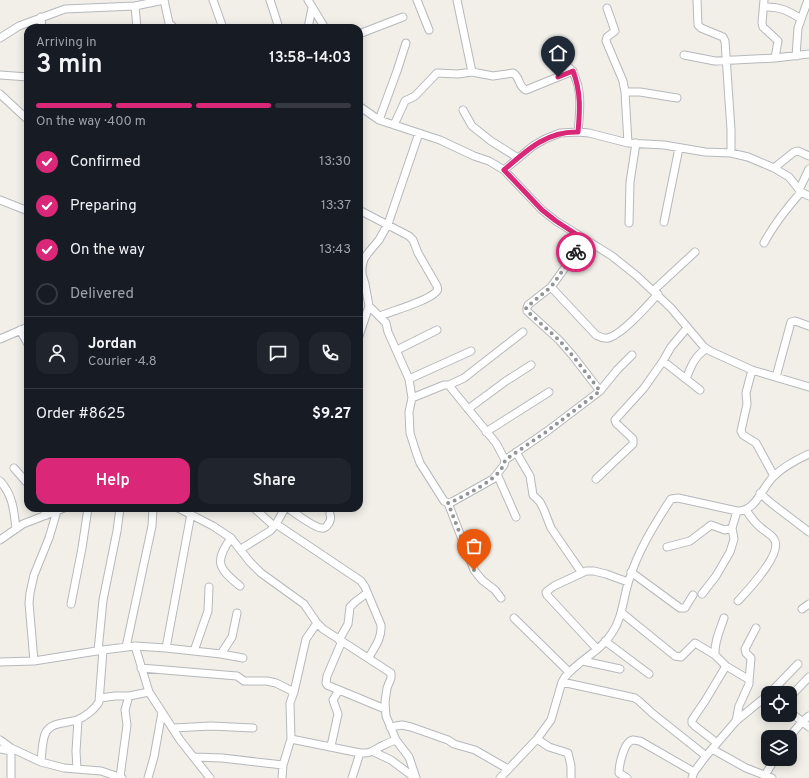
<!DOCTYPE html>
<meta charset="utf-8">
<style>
:root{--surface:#171b24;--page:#20242c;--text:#f1f3f6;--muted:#9ea1a6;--line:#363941;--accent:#db2777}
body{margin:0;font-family:Overpass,sans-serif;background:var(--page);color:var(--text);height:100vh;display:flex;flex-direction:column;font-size:15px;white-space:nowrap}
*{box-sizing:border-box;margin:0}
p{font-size:13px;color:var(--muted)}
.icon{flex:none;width:22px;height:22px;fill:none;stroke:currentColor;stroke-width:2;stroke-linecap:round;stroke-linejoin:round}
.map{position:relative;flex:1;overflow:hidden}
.sheet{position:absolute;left:24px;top:24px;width:339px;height:488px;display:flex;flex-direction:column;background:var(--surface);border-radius:12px;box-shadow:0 2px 10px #0003}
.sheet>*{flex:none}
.tools{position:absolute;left:761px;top:686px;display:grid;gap:8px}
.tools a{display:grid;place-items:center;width:36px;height:36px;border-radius:8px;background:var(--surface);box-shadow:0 2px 10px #0003;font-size:20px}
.pin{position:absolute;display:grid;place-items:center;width:34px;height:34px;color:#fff;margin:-41px -17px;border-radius:50% 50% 50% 0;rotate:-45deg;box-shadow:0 0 4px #0007}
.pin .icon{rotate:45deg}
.courier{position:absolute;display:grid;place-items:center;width:40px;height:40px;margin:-20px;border:3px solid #db2777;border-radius:50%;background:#fff;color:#222;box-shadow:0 1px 5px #0007}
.summary em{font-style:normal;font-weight:600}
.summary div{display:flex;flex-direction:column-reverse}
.summary{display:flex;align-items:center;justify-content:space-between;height:68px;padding:0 12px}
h1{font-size:26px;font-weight:600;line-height:30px}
.bar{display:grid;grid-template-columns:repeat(4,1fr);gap:6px 4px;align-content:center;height:48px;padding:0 12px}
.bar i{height:5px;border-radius:3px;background:var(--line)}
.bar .active{background:var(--accent)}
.bar p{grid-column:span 4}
.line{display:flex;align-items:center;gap:10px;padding:0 12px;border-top:1px solid var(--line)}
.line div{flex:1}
.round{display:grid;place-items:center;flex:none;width:42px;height:42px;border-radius:12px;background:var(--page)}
ol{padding:0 12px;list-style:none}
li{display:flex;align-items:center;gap:12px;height:44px}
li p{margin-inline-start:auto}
li .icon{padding:4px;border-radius:50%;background:var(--accent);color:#fff;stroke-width:4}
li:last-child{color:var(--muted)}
li i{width:22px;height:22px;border:2px solid var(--line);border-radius:50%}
.cta{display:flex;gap:8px;margin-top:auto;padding:8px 12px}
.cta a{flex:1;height:46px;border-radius:12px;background:var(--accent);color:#fff;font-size:16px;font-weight:600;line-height:46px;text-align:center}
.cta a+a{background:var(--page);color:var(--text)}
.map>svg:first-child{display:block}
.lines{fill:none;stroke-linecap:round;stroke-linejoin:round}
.minor-casing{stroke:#b5b8bc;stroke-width:9}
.minor{stroke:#fff;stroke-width:7}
.done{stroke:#929495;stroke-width:4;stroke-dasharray:0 7.2}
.route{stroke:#db2777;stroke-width:5}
</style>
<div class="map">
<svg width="809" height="778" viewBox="0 0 809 778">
<rect width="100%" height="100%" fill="#f1efe8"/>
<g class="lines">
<g class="minor-casing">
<path id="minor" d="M164,0l5,23 5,5
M213,0l10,28
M270,0l9,28
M308,0l17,28
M417,0l12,30
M457,0l15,72
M697,0l1,25 3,3 22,9 2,4 6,89v23
M764,0l-2,23 1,4 15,14 -3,17
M135,6l2,22
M764,7c15,-1 25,4 37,12
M607,8l8,23 -8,6 -1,4 17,40 2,11 3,51
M41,17l1,11
M308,28l4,-20
M359,34l44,-17
M0,38l19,-12 46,-17 70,-3 29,-6
M547,53c6,3 14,6 19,11 18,16 14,46 12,68
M684,55l31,6 60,-3 34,-4
M796,56l2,-28 10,-28
M0,75l28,2
M625,92h15l37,6
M0,94l27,25
M359,106l20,14 61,20 34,16 15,5 15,9 38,40 14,11 56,35 25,20 34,32 33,39 6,4 42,19 57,17
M463,110l9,16 19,15 27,17
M379,120l18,-49 9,-28
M394,125l11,-24 10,-5 22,-23 21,1 14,-2 21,4 20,-3c7,3 5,14 13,17l47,-19
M774,168l20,-16 4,-1 11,5
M504,170l29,-24 12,-7 15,-6 18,-1 11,1 39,10 36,2 41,7 26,1 17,4 26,11 15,9 12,15 8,4
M799,190l10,-21
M0,200l28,11
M359,210l50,26 4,4 5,13 19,33c1,4 1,4 -1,6 -8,9 -44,19 -56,24
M664,222l15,-74
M629,223l1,-41 6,-39
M585,240l-34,47 -23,18 -1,3v3l32,29 14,16 27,35
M764,243c10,-19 23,-35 37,-51
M551,287l45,48c4,2 7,4 12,3 14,-3 40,-33 50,-44
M654,290l41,-38
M20,330l8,14
M359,336l10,-30
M0,339l28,-12
M397,350l40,-20
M663,361l37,29
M752,370l-6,23 1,11 -6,27 2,4 13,8 18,33
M776,377l15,-55 4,-1 14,5
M409,379l62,-28
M686,379c5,-13 9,-23 20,-30
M449,385l15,-7 59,-46
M412,398l32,-13h5l2,3 45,55 9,17 -1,5 -11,14 -41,23 -4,1 -4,-2 -24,-38 -4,-11 -6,-19 -1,-21 3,-14 -3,-19 -21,-47 -2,-9 -17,-17 -4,-22 -3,-10v-7l2,-8 4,-6 11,-13 9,-16 31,-91
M468,409l38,-28 25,-16
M486,432l63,-40
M516,452l14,24 3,19 7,7 4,8 7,18 31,45
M505,460l41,-28 54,-41 17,-21 15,-15
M14,468l14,16
M497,474l19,43
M596,479l37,-35v-5l-17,-16 -1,-3 29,-32 19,-27 8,-14 16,-19
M0,481c13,14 14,30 16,48
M760,493l11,10 38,29
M448,503l26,67 8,10 13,10 6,8
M43,508l4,7
M178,508l35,18 18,12 19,24 11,11 43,31 13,19 6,6 68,44v5l-4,10 -2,14 1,14 10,24 13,17 7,21
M254,508l20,18
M288,508c7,5 26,20 34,20 3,1 5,-2 7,-5 2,-4 2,-5 1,-9
M276,524l85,57 4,6 16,38c1,13 -6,22 -12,32
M231,538c-17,24 -13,30 9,48
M0,540l23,-16 41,-16
M667,547l23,-6 21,-16 14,5 7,-2
M241,549l29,-18 6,-7 9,-16
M631,572l49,36h5l8,-13
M702,594l14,-18 14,-24 4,-13 -2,-11 5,-17
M738,601c9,-10 46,-48 36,-62 -3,-5 -10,-8 -14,-12 -6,-5 -10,-11 -14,-17
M71,604l11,-56 6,-40
M802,609l7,-5
M622,613l53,43 6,1 14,-14 20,12 11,11 22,13 1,2v3l-10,22 -3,15
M514,618l55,54
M339,640l9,-16 2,-17 5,-5 12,-9
M342,641l-15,35 -1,7 1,2 58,24
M605,641l44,33
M135,646l14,46 31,48 30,38
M126,647l26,-121 1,-18
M166,648l25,-134
M597,649l-50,-54 -1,-3 8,-6 32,-15h8l12,3 22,8
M98,651l5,-51 14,-69 3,-23
M194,651l14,-40 1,-24
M221,654l11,-17 5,-24
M715,655c-1,-13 5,-25 9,-37
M34,661l-5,-58 1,-10 4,-18 15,-37 8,-27
M583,661l37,8
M0,662l34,-1 69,-11 32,-4 31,2 55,6 22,4
M141,668l96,8 7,5h23l9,2 18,9
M749,681l2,-23 -5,-5 -1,-4 11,-21
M562,682l73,16 4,3 13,12 54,43
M770,693l28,-29
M790,697l19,-20
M100,698l15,-2h14l20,-4
M790,712l19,15
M390,727l12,-2 9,2 37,13 6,4 21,6 33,19
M173,728l38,-2 42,2
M789,737l13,-15 7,-6
M291,739l69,14
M537,739l12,8 19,6 3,13v12
M0,740l11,8 30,14 23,6 37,3 21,7
M717,743l-22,-17 -3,-3v-3l13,-19 21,-35
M331,746l7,-32 -5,-14 6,-10
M11,748v30
M0,749l11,2
M712,749l34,19 26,10
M374,752l17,8 24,18
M194,757l28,1 61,7
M41,762c1,-9 1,-23 5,-30 6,-10 22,-9 31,-12 8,-3 18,-11 22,-18l4,-52
M77,769l-1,-18 2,-31
M765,775l10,-16
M120,777l7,-52 -2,-15 4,-14
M148,778l6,-21 8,-45
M282,778l1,-13 8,-26 -1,-36 4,-11 12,-53 11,-16
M352,778l8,-25c13,1 14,-4 24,-8 4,-2 8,-4 12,-5
M500,778l37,-39 14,-19 11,-38 3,-5c14,-17 36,-26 47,-44 11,-16 11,-35 17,-53 9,-29 25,-55 42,-81l7,-1 59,13c19,1 25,-24 37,-35 8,-8 24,-17 35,-22
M627,778l-8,-5c0,-8 5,-32 14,-33 3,0 5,1 7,1l54,31
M692,778l2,-6 12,-16 30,-35 27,-22 5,-1"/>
</g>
<use href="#minor" class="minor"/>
</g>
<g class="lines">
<path class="done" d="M474,570l-26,-67 4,-1c16,-9 50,-23 53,-42l41,-28 54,-41 -27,-35 -14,-16 -32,-29 -1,-3 2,-2 23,-19 25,-35"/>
<path class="route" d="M558,77l15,-6c8,21 7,39 5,61 -31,-1 -51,18 -74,38l38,40 14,11 29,19 -9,12"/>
</g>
</svg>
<div class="tools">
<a><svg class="icon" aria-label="locate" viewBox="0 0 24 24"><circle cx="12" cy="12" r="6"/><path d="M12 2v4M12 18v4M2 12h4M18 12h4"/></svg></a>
<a><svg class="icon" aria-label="layers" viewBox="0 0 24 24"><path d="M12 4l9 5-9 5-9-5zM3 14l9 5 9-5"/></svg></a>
</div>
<div class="pin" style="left:474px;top:570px;background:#ea580c"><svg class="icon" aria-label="bag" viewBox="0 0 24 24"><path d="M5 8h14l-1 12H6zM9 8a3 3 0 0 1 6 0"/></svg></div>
<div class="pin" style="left:558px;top:77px;background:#1f2937"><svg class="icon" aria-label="home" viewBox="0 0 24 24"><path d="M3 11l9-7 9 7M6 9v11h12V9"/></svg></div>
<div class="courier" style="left:576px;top:252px"><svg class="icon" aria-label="bike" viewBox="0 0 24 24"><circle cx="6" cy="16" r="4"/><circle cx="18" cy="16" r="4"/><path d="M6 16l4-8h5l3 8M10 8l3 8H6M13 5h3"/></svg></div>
<section class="sheet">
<div class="summary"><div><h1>3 min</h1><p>Arriving in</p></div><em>13:58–14:03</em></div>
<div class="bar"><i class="active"></i><i class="active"></i><i class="active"></i><i></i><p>On the way · 400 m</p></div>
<ol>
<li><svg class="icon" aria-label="check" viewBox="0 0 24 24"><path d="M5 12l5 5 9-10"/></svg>Confirmed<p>13:30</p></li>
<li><svg class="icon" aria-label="check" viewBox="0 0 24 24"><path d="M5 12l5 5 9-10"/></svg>Preparing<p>13:37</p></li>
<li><svg class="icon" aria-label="check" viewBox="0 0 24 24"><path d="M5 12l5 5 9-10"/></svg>On the way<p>13:43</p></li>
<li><i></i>Delivered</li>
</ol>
<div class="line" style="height:72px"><a class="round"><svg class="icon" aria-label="person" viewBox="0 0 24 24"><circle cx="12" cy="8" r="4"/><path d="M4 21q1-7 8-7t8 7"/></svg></a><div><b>Jordan</b><p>Courier · 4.8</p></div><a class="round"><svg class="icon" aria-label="chat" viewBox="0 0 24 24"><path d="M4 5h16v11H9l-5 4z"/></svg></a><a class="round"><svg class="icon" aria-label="phone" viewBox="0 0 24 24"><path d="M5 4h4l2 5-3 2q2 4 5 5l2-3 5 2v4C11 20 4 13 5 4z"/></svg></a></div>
<div class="line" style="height:52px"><div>Order #8625</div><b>$9.27</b></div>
<div class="cta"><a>Help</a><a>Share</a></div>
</section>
</div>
